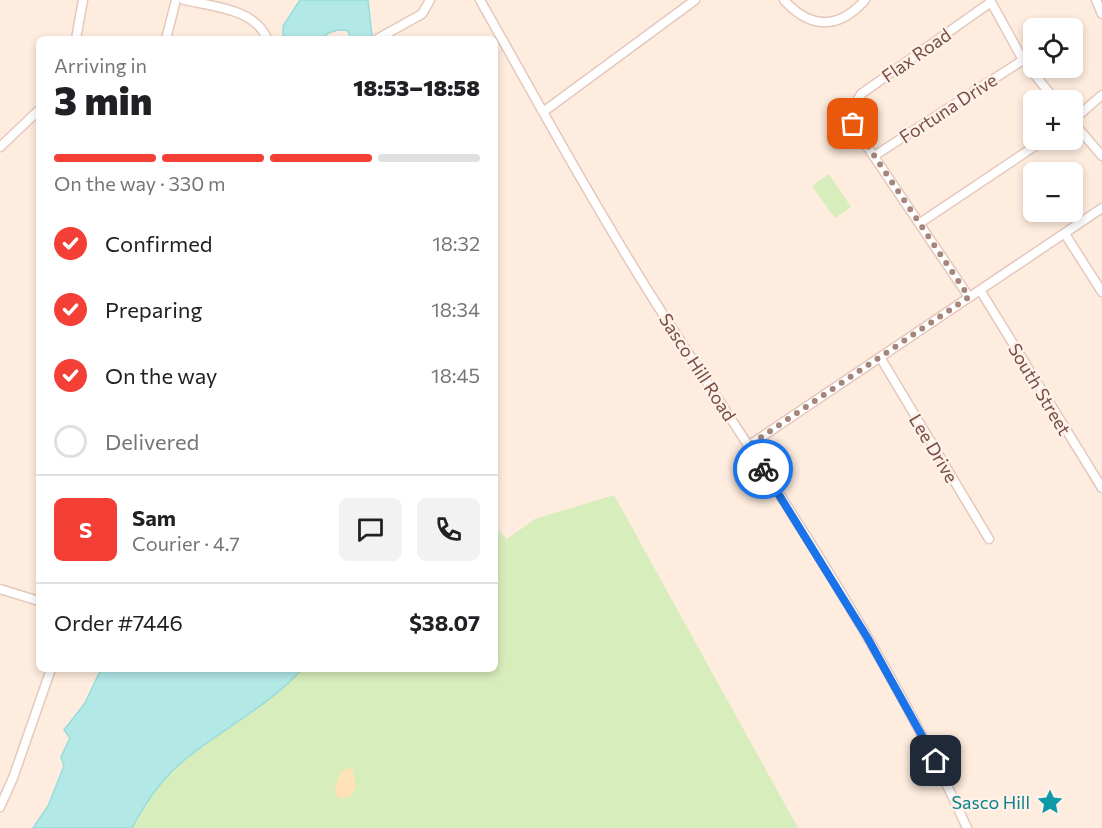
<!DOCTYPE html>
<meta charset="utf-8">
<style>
:root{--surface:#fff;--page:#f2f2f2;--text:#202124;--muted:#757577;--line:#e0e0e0;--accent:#f43f37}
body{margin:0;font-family:Commissioner,sans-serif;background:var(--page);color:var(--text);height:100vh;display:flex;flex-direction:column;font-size:22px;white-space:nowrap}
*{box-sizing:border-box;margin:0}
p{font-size:20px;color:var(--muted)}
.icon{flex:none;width:33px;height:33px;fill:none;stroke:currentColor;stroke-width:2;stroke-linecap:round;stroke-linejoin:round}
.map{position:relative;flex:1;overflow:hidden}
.panel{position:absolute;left:36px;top:36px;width:462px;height:636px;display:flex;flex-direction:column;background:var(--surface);border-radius:9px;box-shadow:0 3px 9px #0003}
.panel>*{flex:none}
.controls{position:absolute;left:1023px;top:18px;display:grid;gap:12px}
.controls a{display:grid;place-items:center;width:60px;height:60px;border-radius:9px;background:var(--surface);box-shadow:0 3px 9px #0003;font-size:30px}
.pin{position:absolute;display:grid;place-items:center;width:51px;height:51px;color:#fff;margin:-26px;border-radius:12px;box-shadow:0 3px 9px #0006}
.courier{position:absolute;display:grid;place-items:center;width:60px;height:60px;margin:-30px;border:4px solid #1a73e8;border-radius:50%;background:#fff;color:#222;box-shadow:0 2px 8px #0007}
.head em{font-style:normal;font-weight:800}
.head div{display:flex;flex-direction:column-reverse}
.head{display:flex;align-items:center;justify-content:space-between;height:102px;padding:0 18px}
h1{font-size:39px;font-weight:800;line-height:45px}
.bar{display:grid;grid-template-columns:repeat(4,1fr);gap:9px 6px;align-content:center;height:72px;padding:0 18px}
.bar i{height:8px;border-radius:4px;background:var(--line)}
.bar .on{background:var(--accent)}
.bar p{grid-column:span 4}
.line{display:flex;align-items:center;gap:15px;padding:0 18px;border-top:2px solid var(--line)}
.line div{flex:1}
.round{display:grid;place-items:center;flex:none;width:63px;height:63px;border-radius:9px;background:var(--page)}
ol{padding:0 18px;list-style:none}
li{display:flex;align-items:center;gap:18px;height:66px}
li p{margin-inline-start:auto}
li .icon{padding:6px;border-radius:50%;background:var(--accent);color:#fff;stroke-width:4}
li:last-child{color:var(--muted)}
li i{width:33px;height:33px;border:3px solid var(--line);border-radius:50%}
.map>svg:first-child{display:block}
.green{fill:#d8edbc}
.sand{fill:#ffe2b8}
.water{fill:#b2e9e7;stroke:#97dcda;stroke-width:1.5}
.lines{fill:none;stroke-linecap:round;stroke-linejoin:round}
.minor-casing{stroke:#e5c8bd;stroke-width:11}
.minor{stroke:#fff;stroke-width:8}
.done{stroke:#a6857a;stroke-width:6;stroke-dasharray:0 10.8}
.route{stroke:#1a73e8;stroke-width:8}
.labels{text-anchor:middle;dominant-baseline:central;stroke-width:5;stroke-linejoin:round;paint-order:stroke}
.street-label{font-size:18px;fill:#764d44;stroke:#fff1e7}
.culture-label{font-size:18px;fill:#0d838f;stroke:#fff1e7;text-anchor:end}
</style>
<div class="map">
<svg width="1102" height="828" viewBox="0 0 1102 828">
<rect width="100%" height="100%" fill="#feecde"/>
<path class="green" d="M829,174l22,33 -16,11 -23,-32z
M614,495l184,333h-666c12,-23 30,-49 50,-66 39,-33 86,-55 120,-93h193v-142l12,12 28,-20z"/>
<path class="sand" d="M352,768l4,18 -5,10 -10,3 -5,-4 -1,-8 7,-17z"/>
<path class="water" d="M300,0h68l4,36 -6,3h-15l-3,-8c-9,-3 -21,1 -26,8h-39v-13z
M101,669h201c-34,38 -81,60 -120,93 -20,17 -38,43 -50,66h-99l15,-22 16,-40 -3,-9 9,-19 -6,-8 21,-27z"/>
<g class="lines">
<g class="minor-casing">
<path id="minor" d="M184,0c27,6 72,9 83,39
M480,0c56,99 111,200 172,297 110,172 231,344 315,531
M784,0c27,30 55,29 81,0
M990,0l33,60 32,40
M1096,0l6,14
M76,39l7,-39
M166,39l10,-39
M377,39l45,-25 8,-14
M1102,95l-30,26 30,35
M543,112l152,-112
M0,147l39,-37
M874,156l149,-96
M920,223l124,-83
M1065,234l37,58
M980,290l122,198
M969,297l-113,-167 -4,-21 9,-15 130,-92
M880,357l109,182
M748,446l354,-238
M0,589l39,12
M0,807l13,-29 38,-109"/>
</g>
<use href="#minor" class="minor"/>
</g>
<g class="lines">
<path class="done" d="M763,469l-15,-23 221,-149 -116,-173"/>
<path class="route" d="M763,469l104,168 69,124"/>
</g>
<defs>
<g id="sight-bare" transform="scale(2.07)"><path d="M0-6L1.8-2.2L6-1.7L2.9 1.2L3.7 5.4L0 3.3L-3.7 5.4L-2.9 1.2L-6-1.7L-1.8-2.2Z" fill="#0f9aa8" stroke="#fff1e7" stroke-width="2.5" paint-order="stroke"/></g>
</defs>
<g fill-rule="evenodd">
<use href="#sight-bare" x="1050" y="802"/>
</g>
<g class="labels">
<g class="street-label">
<text transform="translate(916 55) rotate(-35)">Flax Road</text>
<text transform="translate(948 108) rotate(-33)">Fortuna Drive</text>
<text transform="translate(698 367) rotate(57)">Sasco Hill Road</text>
<text transform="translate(1040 389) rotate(59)">South Street</text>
<text transform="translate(934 448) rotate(59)">Lee Drive</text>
</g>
<g class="culture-label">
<text x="1030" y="802">Sasco Hill</text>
</g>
</g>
</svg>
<div class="controls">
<a><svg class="icon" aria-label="locate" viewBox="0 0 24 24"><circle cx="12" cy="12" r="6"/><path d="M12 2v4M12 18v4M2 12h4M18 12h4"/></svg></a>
<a>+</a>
<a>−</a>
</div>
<div class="pin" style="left:853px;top:124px;background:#ea580c"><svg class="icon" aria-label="bag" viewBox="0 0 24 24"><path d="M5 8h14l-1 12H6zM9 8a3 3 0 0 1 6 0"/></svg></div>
<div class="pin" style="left:936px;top:761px;background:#1f2937"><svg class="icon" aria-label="home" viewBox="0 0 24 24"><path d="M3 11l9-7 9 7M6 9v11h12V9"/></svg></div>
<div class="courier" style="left:763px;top:469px"><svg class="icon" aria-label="bike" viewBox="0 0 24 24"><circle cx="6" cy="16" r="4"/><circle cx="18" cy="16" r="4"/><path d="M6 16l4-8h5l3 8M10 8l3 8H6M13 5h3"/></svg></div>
<section class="panel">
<div class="head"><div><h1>3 min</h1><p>Arriving in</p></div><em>18:53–18:58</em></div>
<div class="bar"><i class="on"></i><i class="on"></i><i class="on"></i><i></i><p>On the way · 330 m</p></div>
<ol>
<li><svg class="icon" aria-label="check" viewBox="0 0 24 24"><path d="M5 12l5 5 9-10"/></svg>Confirmed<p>18:32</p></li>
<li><svg class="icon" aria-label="check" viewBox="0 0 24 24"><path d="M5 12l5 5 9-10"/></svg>Preparing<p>18:34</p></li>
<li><svg class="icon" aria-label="check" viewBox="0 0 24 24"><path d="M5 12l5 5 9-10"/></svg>On the way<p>18:45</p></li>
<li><i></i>Delivered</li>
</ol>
<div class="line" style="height:108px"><b class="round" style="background:var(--accent);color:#fff">S</b><div><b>Sam</b><p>Courier · 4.7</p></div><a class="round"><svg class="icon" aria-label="chat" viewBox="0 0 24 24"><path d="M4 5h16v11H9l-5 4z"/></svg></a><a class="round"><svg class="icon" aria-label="phone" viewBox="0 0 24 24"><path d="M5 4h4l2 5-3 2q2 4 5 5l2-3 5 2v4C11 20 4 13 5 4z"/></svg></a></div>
<div class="line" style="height:78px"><div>Order #7446</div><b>$38.07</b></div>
</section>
</div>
